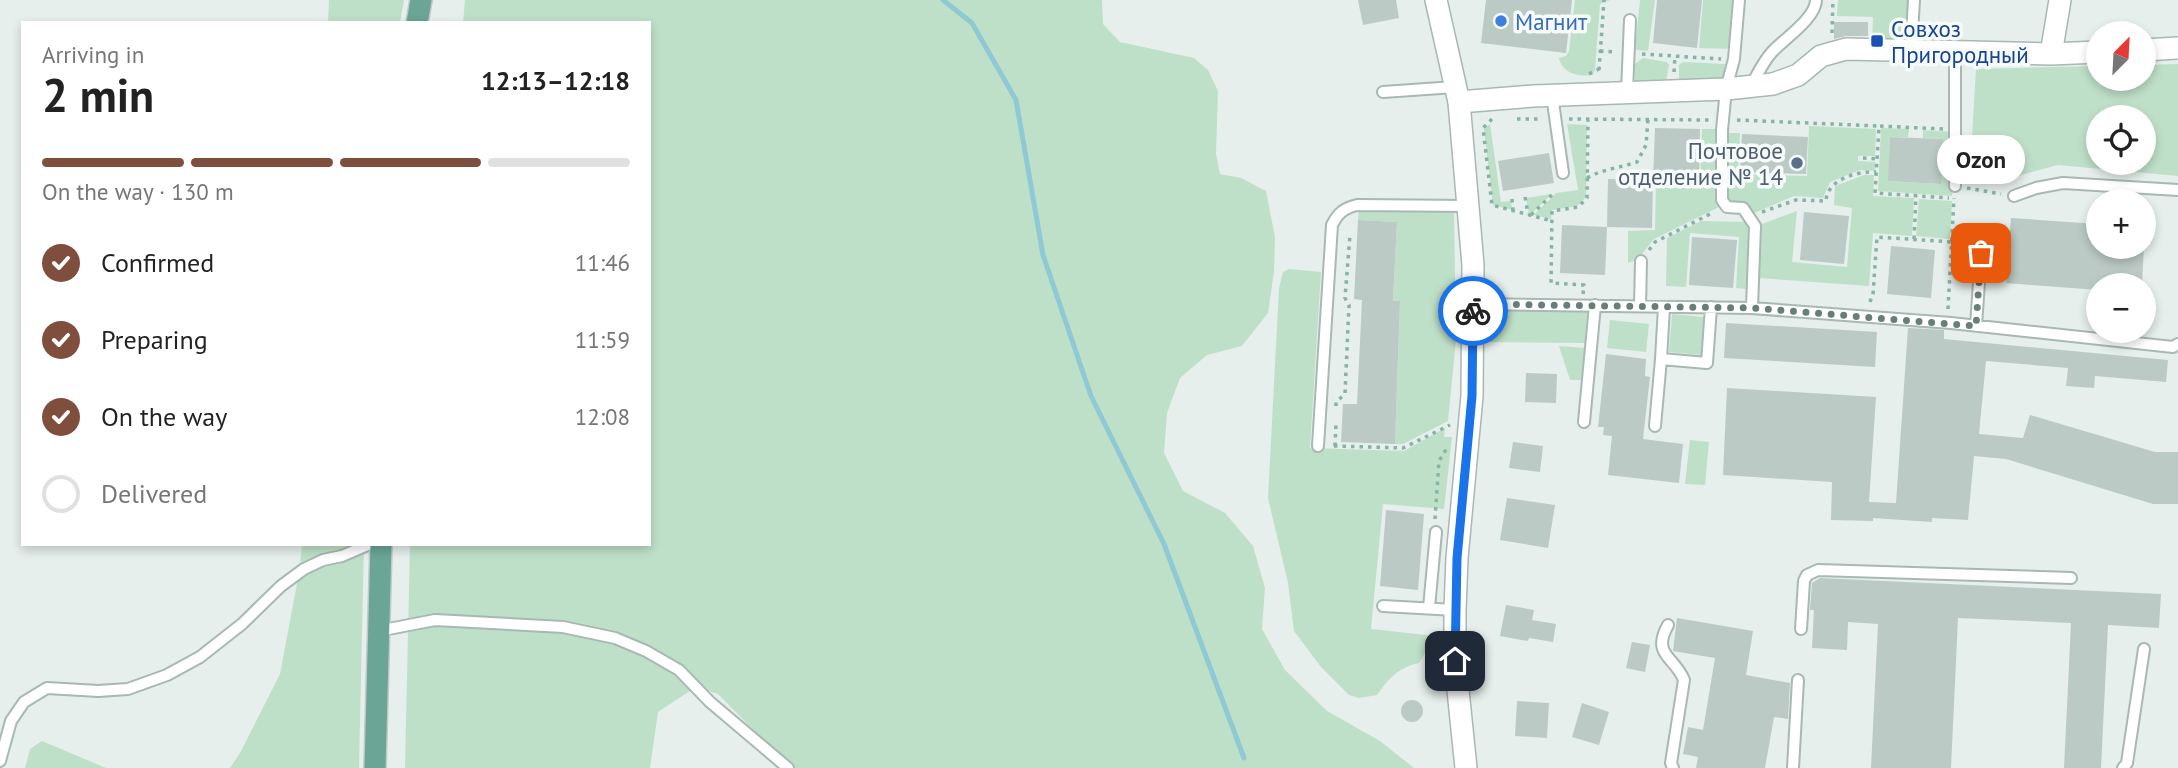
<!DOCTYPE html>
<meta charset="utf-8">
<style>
:root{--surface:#fff;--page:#f6f6f6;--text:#222;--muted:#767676;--line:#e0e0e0;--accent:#804e3d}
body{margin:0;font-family:"PT Sans",sans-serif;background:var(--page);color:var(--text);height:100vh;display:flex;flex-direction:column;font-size:26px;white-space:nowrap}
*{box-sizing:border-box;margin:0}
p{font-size:23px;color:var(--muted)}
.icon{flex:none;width:38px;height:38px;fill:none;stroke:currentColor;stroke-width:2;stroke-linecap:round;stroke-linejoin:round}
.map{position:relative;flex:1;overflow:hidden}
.side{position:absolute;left:21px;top:21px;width:630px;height:525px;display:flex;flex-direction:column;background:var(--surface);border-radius:0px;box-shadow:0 4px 10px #0003}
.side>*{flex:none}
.needle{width:46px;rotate:24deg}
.buttons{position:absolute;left:2086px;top:21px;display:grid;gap:14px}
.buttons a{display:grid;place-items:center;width:70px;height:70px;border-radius:50%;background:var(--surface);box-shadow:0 4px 10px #0003;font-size:35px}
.pin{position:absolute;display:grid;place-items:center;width:60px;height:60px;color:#fff;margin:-30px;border-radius:14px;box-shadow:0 4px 10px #0006}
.courier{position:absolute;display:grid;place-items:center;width:70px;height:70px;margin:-35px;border:5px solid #1a73e8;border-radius:50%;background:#fff;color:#222;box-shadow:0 2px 9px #0007}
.bubble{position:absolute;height:49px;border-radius:24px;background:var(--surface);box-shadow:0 4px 10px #0003;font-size:23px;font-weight:800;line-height:49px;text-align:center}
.summary em{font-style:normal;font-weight:800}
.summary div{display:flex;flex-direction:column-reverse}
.summary{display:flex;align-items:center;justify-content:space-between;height:119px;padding:0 21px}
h1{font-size:46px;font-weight:800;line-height:52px}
.bar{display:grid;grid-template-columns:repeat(4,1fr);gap:10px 7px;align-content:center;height:84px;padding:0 21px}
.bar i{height:9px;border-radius:5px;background:var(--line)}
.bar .selected{background:var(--accent)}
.bar p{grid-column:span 4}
ol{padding:0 21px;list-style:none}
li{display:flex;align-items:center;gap:21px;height:77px}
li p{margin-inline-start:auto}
li .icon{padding:7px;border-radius:50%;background:var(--accent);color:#fff;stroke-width:4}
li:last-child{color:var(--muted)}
li i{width:38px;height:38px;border:4px solid var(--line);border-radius:50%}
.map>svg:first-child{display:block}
.green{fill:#bfe0c8;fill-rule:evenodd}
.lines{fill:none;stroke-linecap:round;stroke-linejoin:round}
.stream{stroke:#8ec9d4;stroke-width:5}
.building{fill:#bbcac4}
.service-casing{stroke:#a8b8b2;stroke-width:14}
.minor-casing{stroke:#a8b8b2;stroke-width:24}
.tertiary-casing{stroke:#a8b8b2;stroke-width:24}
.primary-casing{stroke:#c2cac8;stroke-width:24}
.path{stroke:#86b3a5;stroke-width:3.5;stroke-dasharray:3.5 5;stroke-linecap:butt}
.service{stroke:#fff;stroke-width:10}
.minor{stroke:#fff;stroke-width:21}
.tertiary{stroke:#fff;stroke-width:21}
.primary{stroke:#6aa596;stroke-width:21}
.done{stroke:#687f78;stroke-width:7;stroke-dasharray:0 12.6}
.route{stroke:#1a73e8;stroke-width:9}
.shop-dot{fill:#3f7fe0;stroke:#f7fbf9;stroke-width:2.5}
.transit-dot{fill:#1a4fb4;stroke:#f7fbf9;stroke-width:2.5}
.service-dot{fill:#5c6f8a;stroke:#f7fbf9;stroke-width:2.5}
.labels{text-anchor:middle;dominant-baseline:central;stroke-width:7;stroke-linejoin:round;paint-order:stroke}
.shop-label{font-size:23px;fill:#366cbe;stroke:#f7fbf9;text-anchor:start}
.transit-label{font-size:23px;fill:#164399;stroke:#f7fbf9;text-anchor:start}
.service-label{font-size:23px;fill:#4e5e75;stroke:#f7fbf9;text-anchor:end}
</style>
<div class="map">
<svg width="2178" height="768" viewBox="0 0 2178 768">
<rect width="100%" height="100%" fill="#e6efeb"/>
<path class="green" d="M329,0h75l-4,23h-72z
M465,0h637l1,24 17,18 74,16 14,12 10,21 -2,63 4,20 21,4 25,13 9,46 -1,35 -6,41 -26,33 -35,9 -27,23 -13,35 -3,40 19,38 42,22 28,33 12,42 -3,41 23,41 42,41 53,30 34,27h-623l-73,-74 -22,-7 -38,25 -8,56h-245l5,-224h239v-521h-186z
M1575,0h35l-10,4 -5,66 -3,5c-14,2 -30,-2 -33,-17l7,-2 3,-5z
M1640,0h15l-7,51 -11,-1 -2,-2z
M1703,0h33l-5,49 -32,-1z
M1838,0h72l-1,45 -37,-1 1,-27 -36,-1z
M1643,58l24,4 2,3 -3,17 -31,1v-19z
M1683,62l42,2 -1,15 -45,2v-16z
M2178,64v112l-120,-11 -48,13 -40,-7 6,-102 122,-3v13h46v-14zM2098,117h46v46h-46z
M1490,124l11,78 10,-1 1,9 -19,-5 -9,-76z
M1567,124l20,1 -1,72 -9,9 -25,4 -1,9 -17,-4 22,-22 22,-3z
M1809,126l67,3 -1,27h-17v5l17,1v9l-15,-1 -30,12 -7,16 -29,-2 -40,17c-10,-10 -19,-6 -27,-14l-2,-66h15l-2,41 69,2z
M1881,128l28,1 -1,8h-18l-1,44 51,3 3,-45 -20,-1v-8l31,2 -2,64 -74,-5z
M1702,129h17v78l-65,32 -16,20 -10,4v-32l27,-1 1,-47 44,1z
M1864,175h10l-1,21 41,2 -2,38 -39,-3 -4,53 -110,-8 3,-54 35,-13 -5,51 55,5 5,-59 -18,-3 1,-19z
M1552,194l-21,20h-2l-3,-16z
M1919,199l33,2 -2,38 -34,-3z
M1359,209l95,3 2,128 -8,81 -45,23h-8l5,-142 -7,-1 4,-79 -39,-2z
M1701,221l47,1 3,5 -4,62 -11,-1 3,-51 -49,-4 -4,54 -20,-1 1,-48z
M1289,269l32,3 -11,176 94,3 41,-23 -1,9h8l-8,72 -61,-5 -12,125 64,7 -16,27c-21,5 -30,15 -42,32l-18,3 -10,-3 -28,-28 -27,-36 -6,-48 -20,-85 11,-210 4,-16z
M1485,309l102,2 -2,32 -100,-1z
M1672,314l32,3 -3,38 -32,-3z
M1610,320l39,4 -3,28 -39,-4z
M1559,346l27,2 -3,32h-13z
M1690,440l19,2 -4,43 -20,-1z
M302,544h62l-5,224h-129l10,-15 40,-79 20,-106z
M42,741l64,27h-81l5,-19z"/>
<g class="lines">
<path class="stream" d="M943,0l29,23 44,77 27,155 48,141 73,148 80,214"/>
</g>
<path class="building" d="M1358,0h38l3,18 -36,7z
M1486,0h86l-6,53 -85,-10z
M1657,0h45l-5,48 -44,-5z
M1834,22h34v14h-22l-12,3z
M1655,128l45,1 -1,52 -46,-1z
M1742,134l66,3 -2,37 -66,-2z
M1890,137l53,2 -2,45 -53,-3z
M1549,153l5,30 -51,8 -5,-30z
M1608,179l45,1 -1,48 -45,-1z
M1804,212l45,4 -5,48 -44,-4z
M2011,218l87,6v23h46l-2,38h-44v5l-92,-7z
M1358,220l39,2 -4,79h7l-5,143 -54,-2 2,-38h14l5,-104 -8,-1z
M1562,225l45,2 -2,48 -45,-2z
M1692,237l45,3 -4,48 -44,-3z
M1891,246l44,4 -4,48 -44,-4z
M1726,323l151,9 -2,35 -151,-9z
M1908,328l36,2v9l224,21 -2,22 -71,-6 -1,12 -28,-2 2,-18 -82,-7 -7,73 44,4 7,-23 125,37h23v52h-25l-147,-45 -32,-3 -6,64 -36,-2v4l-59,-4v3l-42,-1 1,-38 -109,-7 4,-87 149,9 -7,105 27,1z
M1606,354l40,5 -1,17 5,1 -7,62 40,5 -4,39 -71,-8 4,-39 -9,-1 1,-8h-6z
M1526,373l31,1 -1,29 -31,-1z
M1513,442l30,4 -3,26 -31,-4z
M1507,498l48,7 -7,43 -48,-8z
M1386,510l38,4 -6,76 -38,-4z
M1820,578l341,16 -2,34 -51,-3 -7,143h-37l7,-145 -113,-5 -7,150h-80l7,-144 -30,-2 -1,28 -35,-2 2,-38h-4l2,-27z
M1506,605l28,5 -2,10 24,4 -3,18 -24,-4 -1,3 -28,-5z
M1677,618l76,13 -7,44 44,8 -2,36 -14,-2 -9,51h-69l2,-11 -15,-3 5,-27 15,3 12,-72 -42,-7z
M1632,642l18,3 -5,27 -19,-4z
M1401 711a11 11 0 1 1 22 0a11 11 0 1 1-22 0Z
M1517,701l32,2 -2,35 -32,-2z
M1582,703l27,9 -10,33 -27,-8z"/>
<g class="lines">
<g class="service-casing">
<path id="service" d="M1739,0l-5,59 -8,30 -4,41v70l5,7 16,1 12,18 -3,82
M1911,51l3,-51
M1751,86c6,-11 12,-24 21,-34 12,-13 44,-34 44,-52
M1627,91l3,-71
M1383,92l72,-5
M1552,95l11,78
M1955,186v-134
M2014,196l22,-8 27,-5 115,7
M1473,304l279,4 199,15 222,24 5,-3
M1640,306l1,-45
M1664,307l-3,52 46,4 4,-56
M1976,326l5,-73h12
M1584,422l11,-117
M1655,426l6,-67
M1318,446l14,-221c6,-12 12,-17 25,-20l112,1
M1383,606l72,4
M1429,608l7,-76
M1668,625c-17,30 7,32 16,55l-13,83 2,5
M1801,629l3,-48 3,-6 11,-5 253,8
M378,631l57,-11 128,7 52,11 31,13 33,19 31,32 78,66
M0,761l11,-40 13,-19 23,-14 51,3 30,-2 39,-14 33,-18 42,-33 39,-38 23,-17 19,-9 19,-4 28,-12
M1793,768l5,-88
M2123,768l4,-5 17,-114"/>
</g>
<g class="minor-casing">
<path id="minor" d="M2144,50l34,-2
M2051,54l9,-54
M1459,102l75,-6 192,-7 47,-5 25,-9 23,-19 25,-7 205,5 47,-2"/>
</g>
<g class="tertiary-casing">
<path id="tertiary" d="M1436,0l23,102 14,163 -1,131 -15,162 -2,52v51l11,107"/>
</g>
<g class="primary-casing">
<path id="primary" d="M417,23l4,-23
M375,768l6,-224"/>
</g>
<path class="path" d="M1832,33l1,-33
M1600,51l17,1
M1642,54l79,5
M1599,70l5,-70
M1674,72l1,-16
M1589,74l10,-5
M1492,119l-9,9 9,77 60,16
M1517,119h24
M1569,119l140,1
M1737,120l142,6
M1943,129l-64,-3 -4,67 74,5
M1863,158l14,1
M1587,178c16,-9 32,-10 50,-16l9,-17 2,-26
M1967,188l34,6
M1525,197l3,17
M1512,199l1,12
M1762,212l34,-12 30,1c1,-22 32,-30 50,-29
M1531,215l24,-23
M1914,239l2,-43
M1649,250l6,-8 59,-30
M1583,294l1,-9 -33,-2 1,-72 26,-4 9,-9 1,-78
M1870,302l3,-8 4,-57 75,5
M1948,309l6,-111
M1336,406v-4l9,-8 4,-89 -4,-7 5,-63
M1334,446l69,2 47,-23
M1335,446l1,-22
M1435,519l4,-58 8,-13"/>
<use href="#service" class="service"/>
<use href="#minor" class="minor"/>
<use href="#tertiary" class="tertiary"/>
<use href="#primary" class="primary"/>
</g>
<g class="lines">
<path class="done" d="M1473,311v-7l279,4 224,18 5,-73"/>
<path class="route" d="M1455,661l2,-103 15,-162 1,-85"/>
</g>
<circle class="shop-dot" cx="1501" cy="21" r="7"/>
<rect class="transit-dot" x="1870" y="34" width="14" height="14" rx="3.5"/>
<circle class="service-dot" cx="1797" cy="163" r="7"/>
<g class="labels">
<g class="shop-label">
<text x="1515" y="21">Магнит</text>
</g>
<g class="transit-label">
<text x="1891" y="28">Совхоз<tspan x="1891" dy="26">Пригородный</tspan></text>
</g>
<g class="service-label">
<text x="1783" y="150">Почтовое<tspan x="1783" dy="26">отделение № 14</tspan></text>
</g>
</g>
</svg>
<div class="buttons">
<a><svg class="needle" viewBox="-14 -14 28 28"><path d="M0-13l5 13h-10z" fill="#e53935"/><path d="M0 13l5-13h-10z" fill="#767676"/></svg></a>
<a><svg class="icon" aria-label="locate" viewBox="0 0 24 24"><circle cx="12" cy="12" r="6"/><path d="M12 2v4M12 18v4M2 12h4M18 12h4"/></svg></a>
<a>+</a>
<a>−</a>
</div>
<div class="pin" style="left:1981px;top:253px;background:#ea580c"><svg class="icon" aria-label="bag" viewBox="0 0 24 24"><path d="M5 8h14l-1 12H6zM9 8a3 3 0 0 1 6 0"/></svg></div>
<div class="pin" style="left:1455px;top:661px;background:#1f2937"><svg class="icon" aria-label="home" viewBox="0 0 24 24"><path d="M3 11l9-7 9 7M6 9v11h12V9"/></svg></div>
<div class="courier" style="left:1473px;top:311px"><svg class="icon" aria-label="bike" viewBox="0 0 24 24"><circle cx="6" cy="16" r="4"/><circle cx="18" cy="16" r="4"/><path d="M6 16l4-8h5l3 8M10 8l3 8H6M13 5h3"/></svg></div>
<div class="bubble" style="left:1937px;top:135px;width:88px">Ozon</div>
<section class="side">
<div class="summary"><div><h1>2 min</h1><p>Arriving in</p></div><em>12:13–12:18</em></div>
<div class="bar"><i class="selected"></i><i class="selected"></i><i class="selected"></i><i></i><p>On the way · 130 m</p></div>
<ol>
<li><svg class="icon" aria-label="check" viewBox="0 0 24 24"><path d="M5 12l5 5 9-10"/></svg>Confirmed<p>11:46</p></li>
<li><svg class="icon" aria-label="check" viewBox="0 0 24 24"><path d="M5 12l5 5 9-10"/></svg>Preparing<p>11:59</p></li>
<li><svg class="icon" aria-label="check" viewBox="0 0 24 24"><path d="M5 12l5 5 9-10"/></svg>On the way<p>12:08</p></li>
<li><i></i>Delivered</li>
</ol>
</section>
</div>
